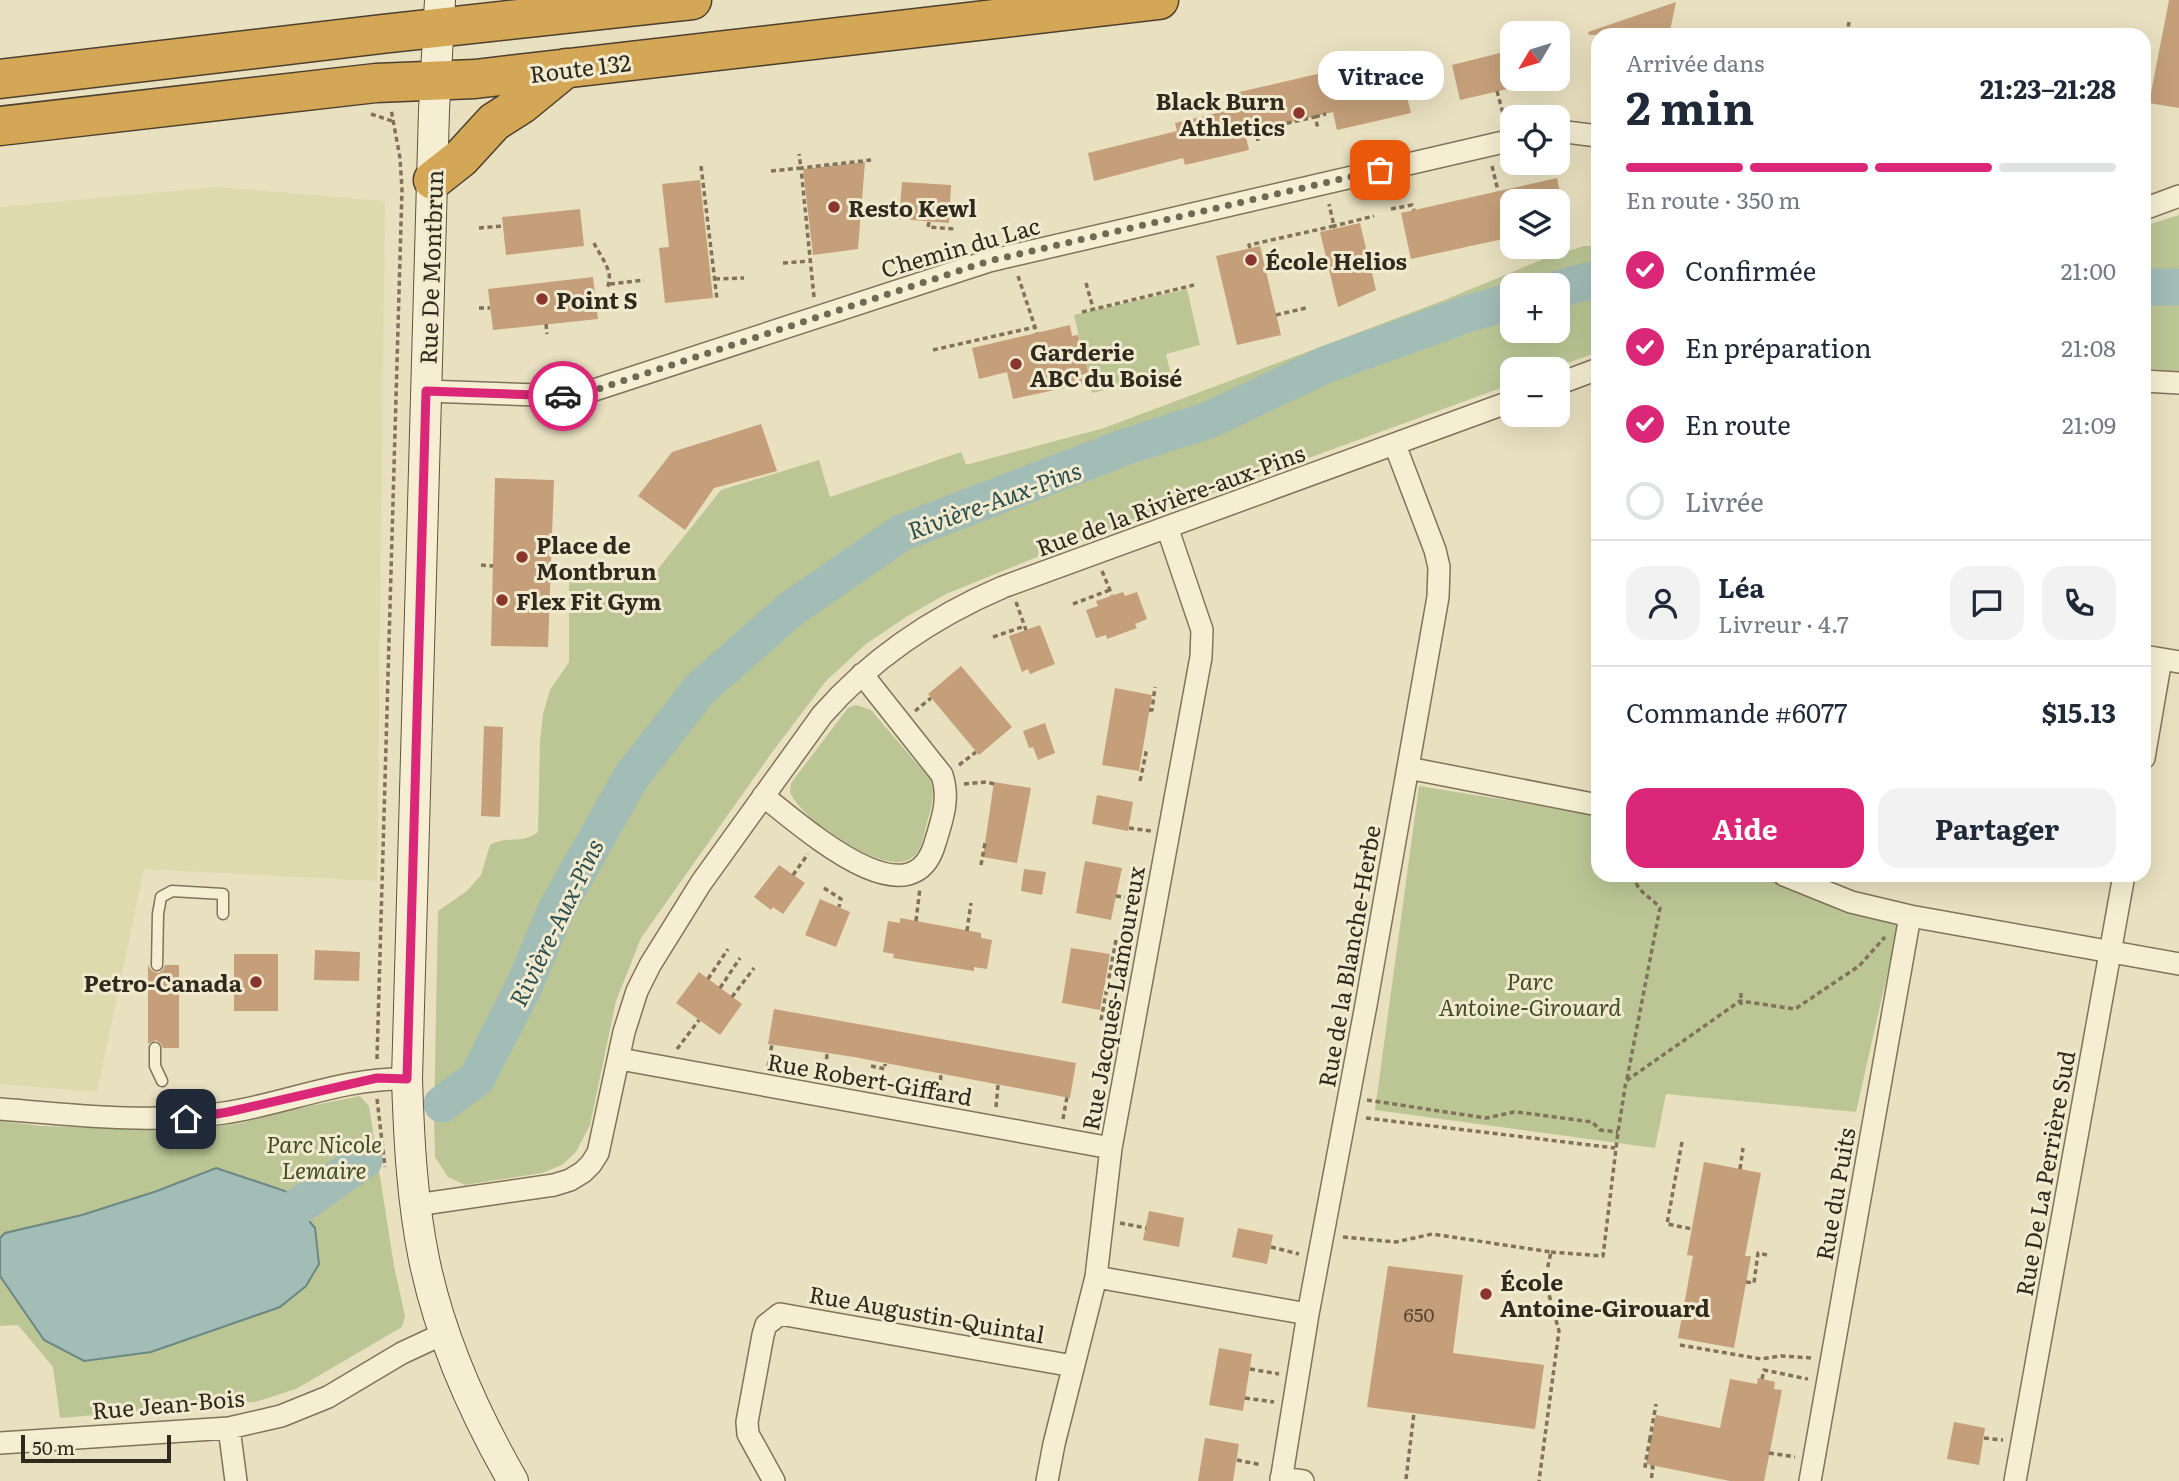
<!DOCTYPE html>
<html lang="fr">
<meta charset="utf-8">
<style>
:root{--surface:#fff;--page:#f2f2f3;--text:#1f2937;--muted:#747a83;--line:#e0e1e3;--accent:#db2777}
body{margin:0;font-family:Literata,serif;background:var(--page);color:var(--text);height:100vh;display:flex;flex-direction:column;font-size:26px;white-space:nowrap}
*{box-sizing:border-box;margin:0}
p{font-size:23px;color:var(--muted)}
.icon{flex:none;width:38px;height:38px;fill:none;stroke:currentColor;stroke-width:2;stroke-linecap:round;stroke-linejoin:round}
.map{position:relative;flex:1;overflow:hidden}
.side{position:absolute;left:1591px;top:28px;width:560px;height:854px;display:flex;flex-direction:column;background:var(--surface);border-radius:21px;box-shadow:0 7px 28px #0002}
.side>*{flex:none}
.needle{width:46px;rotate:232deg}
.tools{position:absolute;left:1500px;top:21px;display:grid;gap:14px}
.tools a{display:grid;place-items:center;width:70px;height:70px;border-radius:14px;background:var(--surface);box-shadow:0 7px 28px #0002;font-size:35px}
.scale{position:absolute;left:21px;bottom:18px;width:150px;box-sizing:border-box;padding-left:7px;border:4px solid #31291d;border-top:0;font-size:19px;line-height:24px;white-space:nowrap;color:#31291d;-webkit-text-stroke:5px #f1eacf;paint-order:stroke}
.pin{position:absolute;display:grid;place-items:center;width:60px;height:60px;color:#fff;margin:-30px;border-radius:14px;box-shadow:0 4px 10px #0006}
.courier{position:absolute;display:grid;place-items:center;width:70px;height:70px;margin:-35px;border:5px solid #db2777;border-radius:50%;background:#fff;color:#222;box-shadow:0 2px 9px #0007}
.bubble{position:absolute;height:49px;border-radius:21px;background:var(--surface);box-shadow:0 7px 28px #0002;font-size:23px;font-weight:700;line-height:49px;text-align:center}
.head em{font-style:normal;font-weight:700}
.head div{display:flex;flex-direction:column-reverse}
.head{display:flex;align-items:center;justify-content:space-between;height:119px;padding:0 35px}
h1{font-size:46px;font-weight:700;line-height:52px}
.bar{display:grid;grid-template-columns:repeat(4,1fr);gap:10px 7px;align-content:center;height:84px;padding:0 35px}
.bar i{height:9px;border-radius:5px;background:var(--line)}
.bar .current{background:var(--accent)}
.bar p{grid-column:span 4}
.line{display:flex;align-items:center;gap:18px;padding:0 35px;border-top:2px solid var(--line)}
.line div{flex:1}
.round{display:grid;place-items:center;flex:none;width:74px;height:74px;border-radius:21px;background:var(--page)}
ol{padding:0 35px;list-style:none}
li{display:flex;align-items:center;gap:21px;height:77px}
li p{margin-inline-start:auto}
li .icon{padding:7px;border-radius:50%;background:var(--accent);color:#fff;stroke-width:4}
li:last-child{color:var(--muted)}
li i{width:38px;height:38px;border:4px solid var(--line);border-radius:50%}
.button{display:flex;gap:14px;margin-top:auto;padding:14px 35px}
.button a{flex:1;height:80px;border-radius:21px;background:var(--accent);color:#fff;font-size:28px;font-weight:700;line-height:80px;text-align:center}
.button a+a{background:var(--page);color:var(--text)}
.map>svg:first-child{display:block}
.farmland{fill:#dedaae}
.green{fill:#bcc695;fill-rule:evenodd}
.water{fill:#a2bcb6;stroke:#6b8884;stroke-width:2}
.lines{fill:none;stroke-linecap:round;stroke-linejoin:round}
.river{stroke:#a2bcb6;stroke-width:37}
.building{fill:#c49f79}
.lane-casing{stroke:#81725a;stroke-width:13}
.street-casing{stroke:#81725a;stroke-width:24}
.secondary-casing{stroke:#62533d;stroke-width:32}
.highway-casing{stroke:#4e402e;stroke-width:41}
.path{stroke:#81725a;stroke-width:3.5;stroke-dasharray:5 3.5;stroke-linecap:butt}
.lane{stroke:#f5eed2;stroke-width:10}
.street{stroke:#f5eed2;stroke-width:21}
.secondary{stroke:#f5eed2;stroke-width:30}
.highway{stroke:#d3a756;stroke-width:38}
.done{stroke:#716956;stroke-width:7;stroke-dasharray:0 12.6}
.route{stroke:#db2777;stroke-width:9}
.poi-dot{fill:#8a362f;stroke:#f1eacf;stroke-width:2.5}
.labels{text-anchor:middle;dominant-baseline:central;stroke-width:6;stroke-linejoin:round;paint-order:stroke}
.number-label{font-size:19px;fill:#564634}
.street-label{font-size:23px;fill:#31291d;stroke:#f1eacf}
.poi-label{font-size:23px;font-weight:bold;fill:#31291d;stroke:#f1eacf;text-anchor:start}
.park-label{font-size:23px;font-style:italic;fill:#3f4c25;stroke:#f1eacf}
.water-label{font-size:24px;font-style:italic;fill:#2d4f50;stroke:#f1eacf}
</style>
<div class="map">
<svg width="2179" height="1481" viewBox="0 0 2179 1481">
<rect width="100%" height="100%" fill="#e9e0c0"/>
<path class="farmland" d="M217,187l168,14 -8,680 -233,-12 -47,223 -97,-8v-877z"/>
<path class="green" d="M2179,215v156l-35,-2v-143z
M1584,246h14v106l-47,17h-39v15l-470,171 -96,39 -40,23 -40,27 -40,37 -53,70 -132,187 -25,63 -26,124 -14,27 -14,13 -20,8 -77,12 -17,-8 -13,-20 -1,-38 4,-208 29,-20 14,-16 9,-30c20,-11 28,1 48,-13l2,-91 3,-27 7,-24 19,-28v-92l85,4 67,-84 98,-30 11,37 131,-45 5,12h3l135,-36 338,-127 104,-43zM1558,285v46h-46v-46z
M1187,289l13,56 -34,9 5,21 -79,18 -18,-78z
M856,705l15,5 59,69c6,16 1,30 -4,47 -3,12 -4,26 -16,33 -27,17 -111,-41 -120,-67l1,-9 57,-75z
M1419,786l179,29v60h160l66,26 75,21 -43,190 -190,-18 -11,54 -280,-38z
M360,1096l9,10 25,160 11,50 -3,11 -106,62 -41,13 -195,16 -7,-51 -35,-42 -18,1v-50l44,64 172,-172 -59,23 -75,24 -77,18 -5,5v-117l42,5 141,5 58,-8 49,-13z"/>
<path class="water" d="M216,1168l69,23 30,37 4,36 -13,22 -26,21 -129,45 -67,9 -40,-21 -44,-64v-38l5,-5 77,-18 75,-24z"/>
<g class="lines">
<path class="river" d="M2144,287h35
M1558,289l30,-8 10,-1
M442,1104l35,-26 47,-92 32,-76 75,-133 69,-88 91,-80 110,-76 224,-86 84,-27 116,-55 145,-52 42,-12
M256,1236l108,-76"/>
</g>
<path class="building" d="M2169,0h10v108l-30,-5z
M1676,2l-7,33h-80l-1,-3z
M1512,50v38l-52,12 -8,-35z
M1400,69l11,44 -74,17 -4,-18 -88,21 4,17 -64,15 -2,-7 -89,23 -6,-28 89,-22 -2,-8 63,-15 -3,-15 91,-21 3,13z
M865,162l-7,87 -45,6 -10,-86z
M1557,178l5,23h-50v36l-101,22 -10,-46z
M700,180l13,118 -48,5 -6,-55 10,-1 -7,-63z
M902,182l49,3 -2,38 -50,-4z
M580,209l4,37 -78,9 -4,-38z
M1360,223l16,67 -38,17 -18,-75z
M1260,246l21,89 -44,10 -21,-89z
M593,277l5,42 -105,11 -5,-41z
M1070,325l2,11 6,-1 10,38 -7,2 2,9 -70,15 -6,-27 -28,7 -7,-31z
M761,424l16,47 -63,17 -29,42 -47,-34 34,-44z
M495,478l59,2 -6,167 -57,-1z
M1123,592l2,4 12,-4 10,27 -12,5 2,4 -30,11 -1,-4 -10,3 -10,-28 12,-4 -2,-5z
M1040,625l15,39 -25,10 -2,-5 -6,3 -13,-36z
M961,666l51,61 -33,28 -51,-61z
M1115,688l37,7 -13,76 -37,-6z
M1045,723l10,30 -17,7 -5,-13 -4,1 -6,-17z
M484,726l19,1 -3,90 -19,-1z
M994,782l37,6 -14,75 -34,-6z
M1097,795l36,7 -5,29 -36,-7z
M1085,861l37,7 -11,52 -35,-7z
M779,865l26,18 -22,31 -10,-7 -2,3 -17,-13z
M1024,869l22,3 -4,23 -21,-4z
M820,899l30,13 -14,35 -31,-12z
M900,918l81,15v5l11,2 -5,29 -13,-2v4l-51,-8 -30,-5 1,-4 -11,-2 5,-31 12,2z
M1071,948l39,6 -10,56 -38,-7z
M315,950l45,2 -1,29 -45,-1z
M234,954h44v57h-44z
M148,965l4,6 6,2 5,-3 2,-5h14v83h-16l-2,-4 -5,-4 -8,4z
M699,972l43,32 -22,31 -44,-32z
M774,1009l302,54 -6,35 -216,-41 -86,-13z
M1704,1162l57,11 -16,83h6l-17,92 -56,-10 15,-82 -6,-1z
M1149,1211l35,7 -5,29 -36,-7z
M1238,1228l35,7 -6,29 -35,-7z
M1388,1266l75,9 -10,78 91,12 -9,64 -168,-22z
M1219,1348l33,6 -9,57 -34,-6z
M1758,1378l17,4 -1,7 8,1 -18,91h-34l-84,-17 10,-49 64,13 10,-49 27,5z
M1954,1422l31,6 -6,37 -32,-6z
M1205,1438l34,6 -6,37h-35z"/>
<g class="lines">
<g class="lane-casing">
<path id="lane" d="M157,965l1,-51 3,-17 11,-6 51,3v20
M155,1048v18l7,15"/>
</g>
<g class="street-casing">
<path id="street" d="M1558,131l40,5
M2144,209l35,-13
M2144,381l35,2
M1558,384l40,-15
M426,391l140,5 19,-3 404,-132 523,-121
M2144,656l35,6
M2144,758l17,-99
M1408,768l190,37
M763,796c34,25 148,132 172,47 7,-23 15,-44 7,-68l-80,-101
M1784,875l67,27 59,14 269,48
M620,1059l491,89
M0,1109c74,6 150,15 224,4 61,-9 121,-36 183,-34
M416,1205l138,-20 16,-5 13,-8 8,-8 7,-11 26,-121 13,-41 13,-26 51,-82 121,-168c50,-57 111,-98 181,-128l509,-186
M1096,1277l212,37
M229,1428l7,53
M0,1443l229,-15 52,-12 47,-19 74,-44 43,-20
M1281,1478l22,3
M774,1481l-26,-47 -1,-12 16,-87 3,-10 14,-11 293,52
M1047,1481l7,-37 42,-167 15,-129 90,-491 1,-27 -35,-103
M1281,1481l27,-167 58,-309 72,-408 1,-30 -4,-17 -40,-105
M1810,1481l100,-565
M2015,1481l109,-606"/>
</g>
<g class="secondary-casing">
<path id="secondary" d="M440,0l-6,110 -27,969c2,61 5,121 17,180 16,78 50,154 89,222"/>
</g>
<g class="highway-casing">
<path id="highway" d="M0,79l382,-45 310,-34
M0,126l376,-43 99,-4 684,-79
M433,180l28,-22 33,-36 28,-18 44,-36"/>
</g>
<path class="path" d="M1847,35l2,-13
M1497,91l8,30
M371,114l21,7
M1315,117l11,-3
M1258,141l-2,-11 59,-13 3,11
M701,166l16,133
M1492,166l6,25
M771,171l30,-3 -2,-14
M1391,209l21,-4 2,5
M929,222l-1,5 27,2
M479,228l24,-2
M1335,228l-1,-2 40,-10
M594,243c7,15 21,29 13,45
M1250,248l-1,-3 85,-19 -5,-22
M783,263l27,-2
M1018,276l19,57
M715,279l29,-1
M1086,283l7,25
M610,284l34,-4
M814,297l-13,-129 70,-8
M479,308h11
M1082,312l112,-27
M1276,315l30,-7
M546,324l1,10
M933,350l102,-23
M481,565l12,1
M1102,571l10,24
M1016,602l10,28
M1073,604l37,-14
M993,637l32,-11
M1149,710h3l3,-23
M915,711l16,-13
M959,765l17,-13
M1140,781l6,-28 -4,-1
M964,784l23,-2 7,2
M1129,828l22,3
M981,865l4,-22
M793,875l15,-21
M824,888l17,11 -2,8
M1116,896l22,3
M916,921l4,-33
M967,931l4,-28
M708,979l20,-30
M1105,983l16,4
M720,988l20,-30
M1741,993v12
M732,997l22,-29
M1101,1020l15,-80
M677,1049l22,-29
M377,1059l25,-870 -2,-31 -9,-49
M871,1066l14,3v-5
M768,1067l4,-23
M825,1076l2,-22
M1627,1079l33,-171c-9,-12 -24,-15 -26,-33
M939,1097l2,-23
M377,1099l8,68
M1367,1100l119,18 28,-6 11,1 67,9 8,8 18,2
M996,1107l2,-22
M1366,1118l249,30
M1063,1119l4,-22
M1682,1142l-15,82 25,5
M1740,1169l3,-21
M1120,1223l26,5
M1343,1237l53,5 36,-8 119,18 -6,28 14,51 -20,150
M1271,1247l28,7
M1551,1252l52,4 15,-124 8,-51 114,-80 55,8 64,-43 26,-29
M1746,1282l8,1 4,-30 9,2
M1680,1345l81,14 20,-3 31,2
M1250,1369l29,5
M1762,1379l2,-9 44,9
M1245,1398l29,4
M1650,1438l-5,28 8,1 -2,14
M1652,1438h-2l6,-34
M1984,1438l19,2
M1769,1453l26,4
M1237,1460l25,5
M1406,1479l8,-66"/>
<use href="#lane" class="lane"/>
<use href="#street" class="street"/>
<use href="#secondary" class="secondary"/>
<use href="#highway" class="highway"/>
</g>
<g class="lines">
<path class="done" d="M563,396l23,-3 403,-132 391,-91"/>
<path class="route" d="M186,1119l42,-7 149,-34 30,1 19,-688 137,5"/>
</g>
<g class="poi-dot">
<circle cx="1299" cy="113" r="7"/>
<circle cx="834" cy="207" r="7"/>
<circle cx="1251" cy="260" r="7"/>
<circle cx="542" cy="299" r="7"/>
<circle cx="1016" cy="364" r="7"/>
<circle cx="522" cy="557" r="7"/>
<circle cx="502" cy="600" r="7"/>
<circle cx="256" cy="982" r="7"/>
<circle cx="1486" cy="1294" r="7"/>
</g>
<g class="labels">
<g class="number-label">
<text x="1419" y="1314">650</text>
</g>
<g class="street-label">
<text transform="translate(580 67) rotate(-7)">Route 132</text>
<text transform="translate(960 246) rotate(-16)">Chemin du Lac</text>
<text transform="translate(430 267) rotate(-88)">Rue De Montbrun</text>
<text transform="translate(1170 499) rotate(-20)">Rue de la Rivière-aux-Pins</text>
<text transform="translate(1348 956) rotate(-80)">Rue de la Blanche-Herbe</text>
<text transform="translate(1112 998) rotate(-80)">Rue Jacques-Lamoureux</text>
<text transform="translate(870 1078) rotate(10)">Rue Robert-Giffard</text>
<text transform="translate(2044 1173) rotate(-80)">Rue De La Perrière Sud</text>
<text transform="translate(1834 1194) rotate(-80)">Rue du Puits</text>
<text transform="translate(927 1313) rotate(10)">Rue Augustin-Quintal</text>
<text transform="translate(168 1403) rotate(-5)">Rue Jean-Bois</text>
</g>
<g class="poi-label">
<text x="1285" y="100" text-anchor="end">Black Burn<tspan x="1285" dy="26">Athletics</tspan></text>
<text x="848" y="207">Resto Kewl</text>
<text x="1265" y="260">École Helios</text>
<text x="556" y="299">Point S</text>
<text x="1030" y="351">Garderie<tspan x="1030" dy="26">ABC du Boisé</tspan></text>
<text x="536" y="544">Place de<tspan x="536" dy="26">Montbrun</tspan></text>
<text x="516" y="600">Flex Fit Gym</text>
<text x="242" y="982" text-anchor="end">Petro-Canada</text>
<text x="1500" y="1281">École<tspan x="1500" dy="26">Antoine-Girouard</tspan></text>
</g>
<g class="park-label">
<text x="1530" y="980">Parc<tspan x="1530" dy="26">Antoine-Girouard</tspan></text>
<text x="324" y="1143">Parc Nicole<tspan x="324" dy="26">Lemaire</tspan></text>
</g>
<g class="water-label">
<text transform="translate(994 499) rotate(-20)">Rivière-Aux-Pins</text>
<text transform="translate(555 922) rotate(-64)">Rivière-Aux-Pins</text>
</g>
</g>
</svg>
<div class="tools">
<a><svg class="needle" viewBox="-14 -14 28 28"><path d="M0-13l5 13h-10z" fill="#e53935"/><path d="M0 13l5-13h-10z" fill="#747a83"/></svg></a>
<a><svg class="icon" aria-label="locate" viewBox="0 0 24 24"><circle cx="12" cy="12" r="6"/><path d="M12 2v4M12 18v4M2 12h4M18 12h4"/></svg></a>
<a><svg class="icon" aria-label="layers" viewBox="0 0 24 24"><path d="M12 4l9 5-9 5-9-5zM3 14l9 5 9-5"/></svg></a>
<a>+</a>
<a>−</a>
</div>
<div class="scale">50 m</div>
<div class="pin" style="left:1380px;top:170px;background:#ea580c"><svg class="icon" aria-label="bag" viewBox="0 0 24 24"><path d="M5 8h14l-1 12H6zM9 8a3 3 0 0 1 6 0"/></svg></div>
<div class="pin" style="left:186px;top:1119px;background:#1f2937"><svg class="icon" aria-label="home" viewBox="0 0 24 24"><path d="M3 11l9-7 9 7M6 9v11h12V9"/></svg></div>
<div class="courier" style="left:563px;top:396px"><svg class="icon" aria-label="car" viewBox="0 0 24 24"><path d="M5 17H2v-5l4-1 3-4h7l3 4 3 1v5h-3M9 17h6M6 11h13"/><circle cx="7" cy="17" r="2"/><circle cx="17" cy="17" r="2"/></svg></div>
<div class="bubble" style="left:1318px;top:51px;width:126px">Vitrace</div>
<section class="side">
<div class="head"><div><h1>2 min</h1><p>Arrivée dans</p></div><em>21:23–21:28</em></div>
<div class="bar"><i class="current"></i><i class="current"></i><i class="current"></i><i></i><p>En route · 350 m</p></div>
<ol>
<li><svg class="icon" aria-label="check" viewBox="0 0 24 24"><path d="M5 12l5 5 9-10"/></svg>Confirmée<p>21:00</p></li>
<li><svg class="icon" aria-label="check" viewBox="0 0 24 24"><path d="M5 12l5 5 9-10"/></svg>En préparation<p>21:08</p></li>
<li><svg class="icon" aria-label="check" viewBox="0 0 24 24"><path d="M5 12l5 5 9-10"/></svg>En route<p>21:09</p></li>
<li><i></i>Livrée</li>
</ol>
<div class="line" style="height:126px"><a class="round"><svg class="icon" aria-label="person" viewBox="0 0 24 24"><circle cx="12" cy="8" r="4"/><path d="M4 21q1-7 8-7t8 7"/></svg></a><div><b>Léa</b><p>Livreur · 4.7</p></div><a class="round"><svg class="icon" aria-label="chat" viewBox="0 0 24 24"><path d="M4 5h16v11H9l-5 4z"/></svg></a><a class="round"><svg class="icon" aria-label="phone" viewBox="0 0 24 24"><path d="M5 4h4l2 5-3 2q2 4 5 5l2-3 5 2v4C11 20 4 13 5 4z"/></svg></a></div>
<div class="line" style="height:91px"><div>Commande #6077</div><b>$15.13</b></div>
<div class="button"><a>Aide</a><a>Partager</a></div>
</section>
</div>
